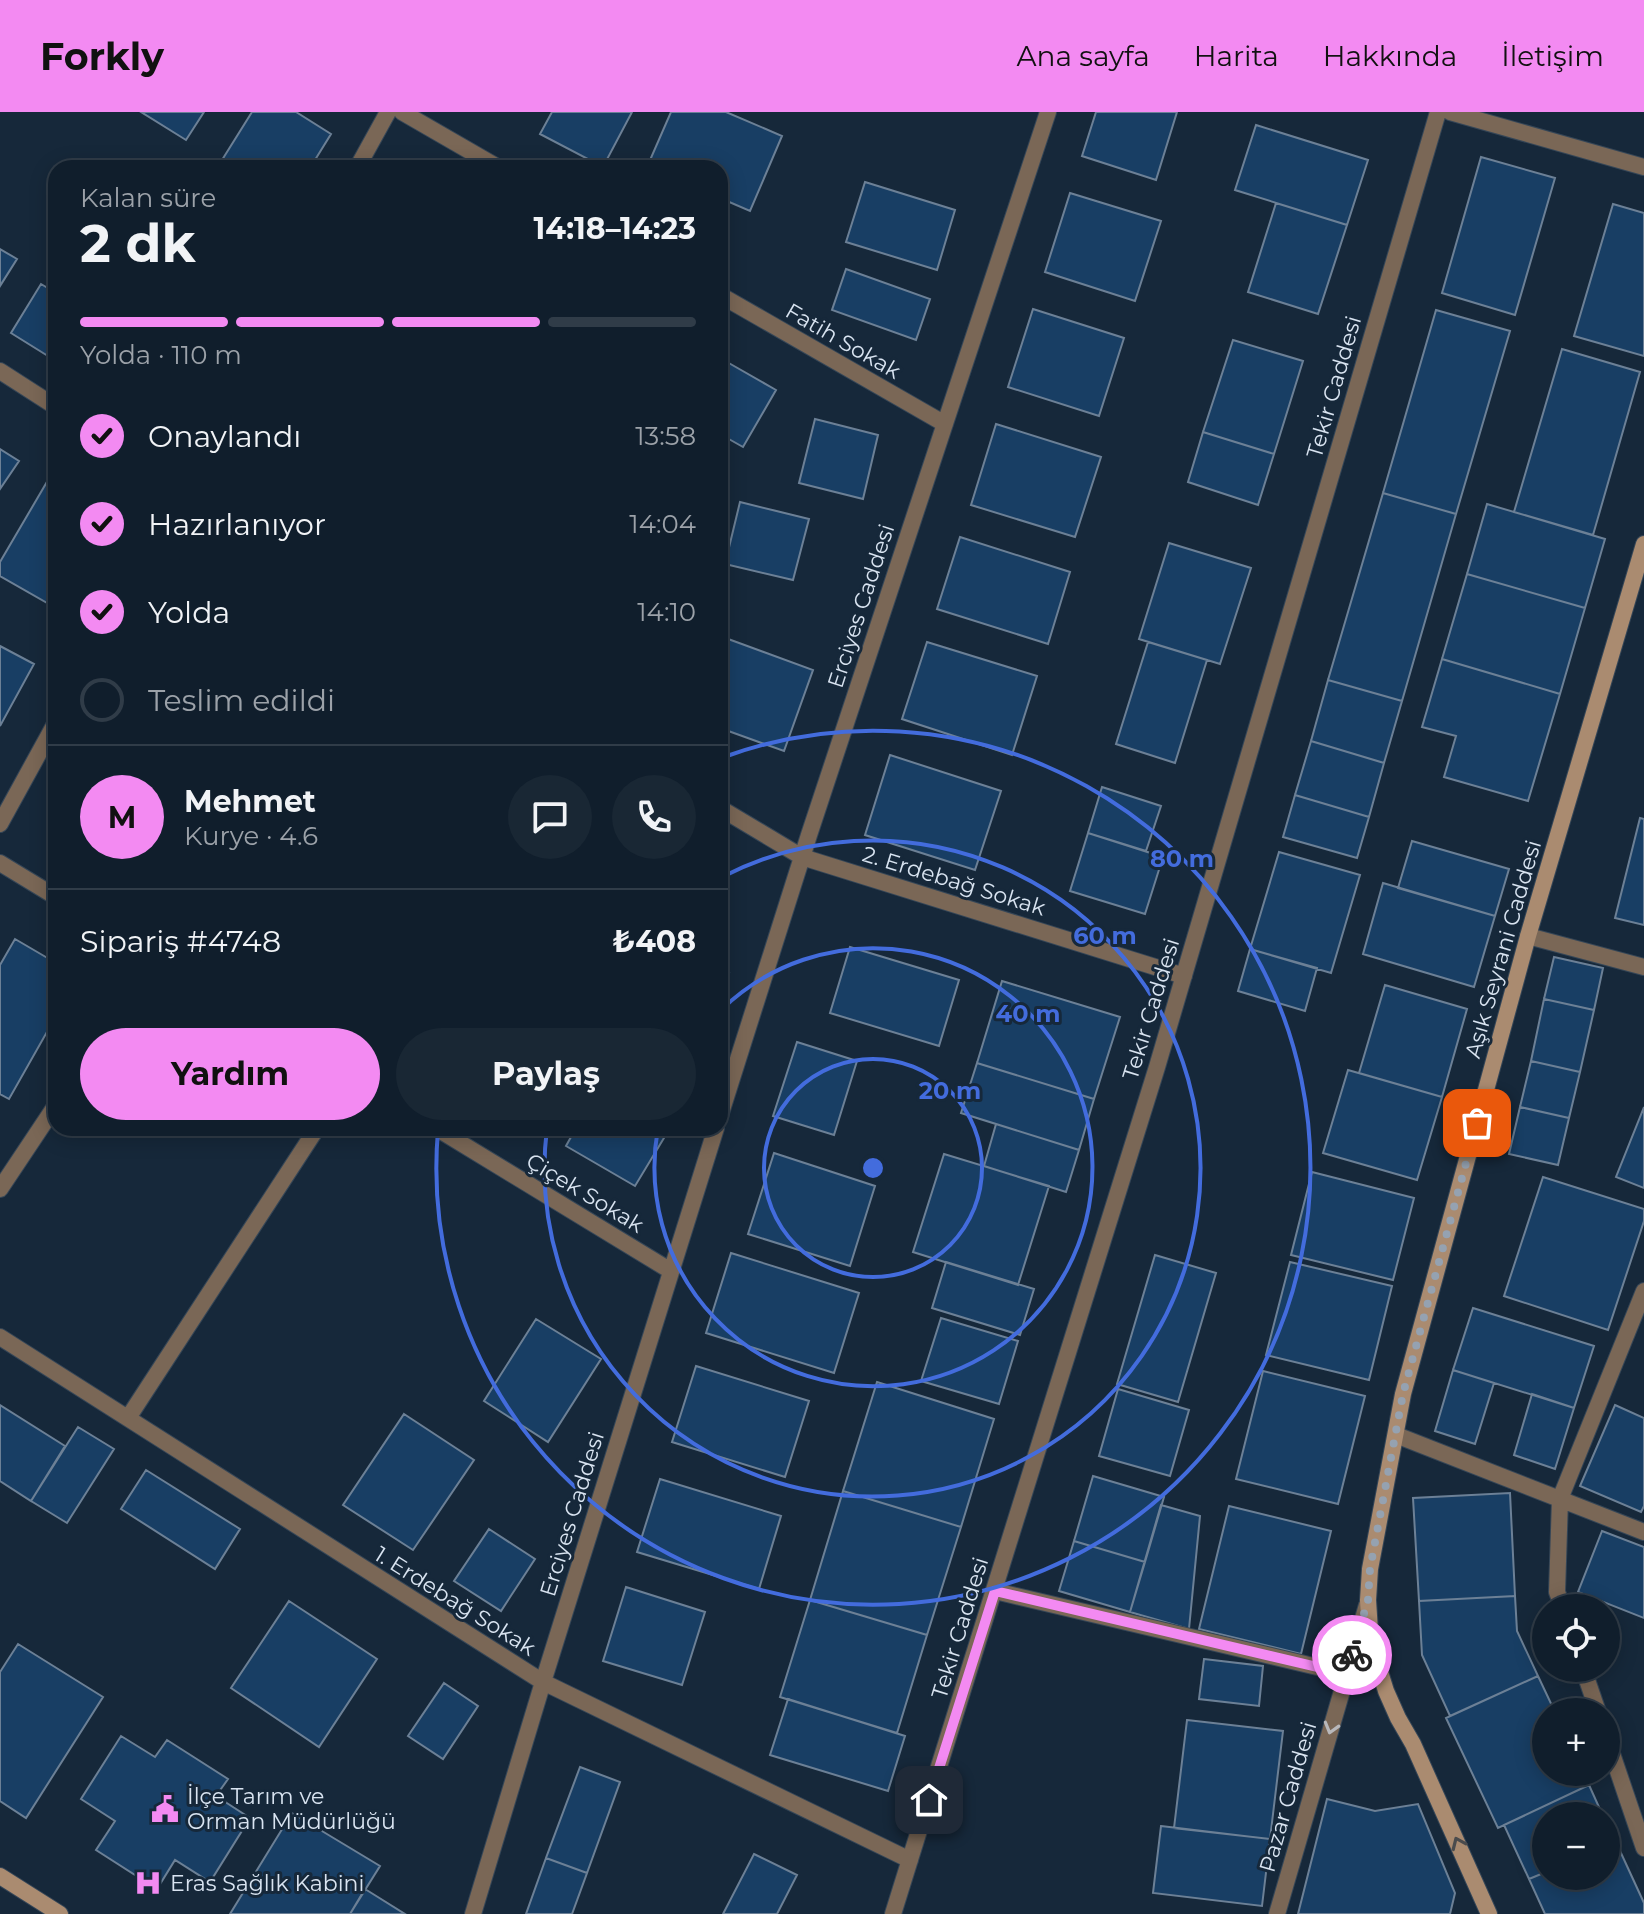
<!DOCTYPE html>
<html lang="tr">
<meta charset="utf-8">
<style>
:root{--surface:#101e2c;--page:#192734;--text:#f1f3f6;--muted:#9ca2a9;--line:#303c48;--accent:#f38af2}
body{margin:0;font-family:Montserrat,sans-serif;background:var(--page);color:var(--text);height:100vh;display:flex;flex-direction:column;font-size:30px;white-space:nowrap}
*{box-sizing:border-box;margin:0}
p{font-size:26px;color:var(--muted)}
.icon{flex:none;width:44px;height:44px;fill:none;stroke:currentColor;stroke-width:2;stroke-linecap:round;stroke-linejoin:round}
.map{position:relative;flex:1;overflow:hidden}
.side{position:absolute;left:48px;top:48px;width:680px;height:976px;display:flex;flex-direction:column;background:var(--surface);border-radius:24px;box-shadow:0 4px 20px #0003,0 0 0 2px var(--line)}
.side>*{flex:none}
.fabs{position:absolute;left:1532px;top:1482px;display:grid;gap:16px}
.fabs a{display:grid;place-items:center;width:88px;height:88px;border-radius:50%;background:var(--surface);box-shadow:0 4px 20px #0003,0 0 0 2px var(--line);font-size:40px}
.pin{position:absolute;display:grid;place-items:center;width:68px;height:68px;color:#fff;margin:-34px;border-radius:16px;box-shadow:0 4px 12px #0006}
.courier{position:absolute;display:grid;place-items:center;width:80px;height:80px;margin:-40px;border:6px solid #f38af2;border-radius:50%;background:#fff;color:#222;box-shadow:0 2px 10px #0007}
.head em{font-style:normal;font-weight:700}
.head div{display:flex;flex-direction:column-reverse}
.head{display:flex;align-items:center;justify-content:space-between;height:136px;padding:0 32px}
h1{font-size:52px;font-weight:700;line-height:60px}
.bar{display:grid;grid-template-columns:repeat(4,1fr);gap:12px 8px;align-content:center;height:96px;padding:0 32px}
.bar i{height:10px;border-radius:6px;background:var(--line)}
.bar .current{background:var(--accent)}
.bar p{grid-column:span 4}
.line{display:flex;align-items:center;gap:20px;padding:0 32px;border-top:2px solid var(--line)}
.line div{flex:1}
.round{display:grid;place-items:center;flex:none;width:84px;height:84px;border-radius:42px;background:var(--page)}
ol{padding:0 32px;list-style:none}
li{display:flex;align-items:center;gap:24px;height:88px}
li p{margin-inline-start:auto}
li .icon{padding:8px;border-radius:50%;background:var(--accent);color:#111;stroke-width:4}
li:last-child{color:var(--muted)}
li i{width:44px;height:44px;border:4px solid var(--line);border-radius:50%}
.cta{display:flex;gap:16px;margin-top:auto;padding:16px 32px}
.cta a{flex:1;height:92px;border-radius:48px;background:var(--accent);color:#111;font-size:32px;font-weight:700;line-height:92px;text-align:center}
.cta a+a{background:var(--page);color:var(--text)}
header{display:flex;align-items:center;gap:48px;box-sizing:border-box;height:112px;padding:0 40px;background:var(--accent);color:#111}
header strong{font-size:38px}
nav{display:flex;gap:44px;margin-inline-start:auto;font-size:28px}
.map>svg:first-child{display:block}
.building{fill:#183e64;stroke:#6c8096;stroke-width:2}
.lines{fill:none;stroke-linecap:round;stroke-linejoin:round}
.street-casing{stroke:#354657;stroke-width:18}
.secondary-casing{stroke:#354657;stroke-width:18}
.street{stroke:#7a6756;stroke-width:16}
.secondary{stroke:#aa8b70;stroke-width:16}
.oneway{stroke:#b8b8bb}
.oneway2{stroke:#4a4b4d}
.done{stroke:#95a2b1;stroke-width:8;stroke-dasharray:0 14.4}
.route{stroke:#f38af2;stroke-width:10}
.ring{fill:none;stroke:#436cdd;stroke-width:4}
.labels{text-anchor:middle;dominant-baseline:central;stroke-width:6;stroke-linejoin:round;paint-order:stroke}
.street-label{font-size:22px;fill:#d9e4f1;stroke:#16283a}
.poi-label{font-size:22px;fill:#d9e4f1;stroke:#16283a;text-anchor:start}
.centre{fill:#436cdd;stroke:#16283a;stroke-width:4}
.ring-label{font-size:24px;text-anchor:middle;font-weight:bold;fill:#436cdd;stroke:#16283a;stroke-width:6;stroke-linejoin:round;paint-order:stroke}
</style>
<header>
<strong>Forkly</strong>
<nav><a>Ana sayfa</a><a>Harita</a><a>Hakkında</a><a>İletişim</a></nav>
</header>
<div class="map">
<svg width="1644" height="1802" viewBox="0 0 1644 1802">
<rect width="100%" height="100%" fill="#16283a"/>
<path class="building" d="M141,0h63l-18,28z
M252,0h44l35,22 -21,34h-93z
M552,0h80l-29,55 -63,-33z
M671,0h55l56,24 -32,75 -30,-13v-30l-73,-1z
M1096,0h81l-21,68 -74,-24z
M1256,13l112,35 -21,65 -112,-35z
M1481,45l74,21 -40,137 -73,-22z
M865,70l90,28 -18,60 -91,-28z
M1070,81l91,28 -26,80 -90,-29z
M1276,91l71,22 -29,89 -70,-22z
M1613,92l31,9v143l-70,-20z
M0,137l17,10 -17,27z
M846,157l84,30 -14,41 -84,-30z
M41,172l15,9v68l-45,-28z
M1033,197l91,29 -25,78 -91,-29z
M1436,198l74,21 -54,183 -73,-21z
M1233,228l70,21 -29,93 -71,-22z
M1562,237l78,23 -47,163 -79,-23z
M720,246l56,32 -33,57 -23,-13z
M815,307l63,16 -15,64 -64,-16z
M996,312l105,33 -26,80 -104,-32z
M1203,320l71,22 -16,51 -70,-23z
M0,337l19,12 -19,28z
M51,363l5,3v130l-56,-32v-14z
M1383,381l73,21 -54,187 -74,-21z
M740,390l69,17 -16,61 -68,-16z
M1487,392l118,35 -20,69 -118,-34z
M960,425l110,35 -22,72 -111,-35z
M1169,431l82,25 -31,96 -81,-25z
M1467,462l118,34 -25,86 -118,-35z
M720,524l93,34 -29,81 -64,-23z
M927,530l110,34 -25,79 -110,-36z
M1148,530l59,18 -32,103 -59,-19z
M0,534l34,18 -34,62z
M1442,547l118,35 -32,107 -84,-24 12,-41 -34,-9z
M1328,568l74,21 -18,62 -73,-22z
M1311,629l73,22 -15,54 -74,-22z
M890,643l111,36 -26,79 -110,-35z
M1102,675l59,19 -15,45 -58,-18z
M1295,683l74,22 -12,41 -74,-21z
M1640,706l4,1v106l-29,-7z
M1088,721l75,24 -18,57 -75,-23z
M1412,729l97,28 -14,47 -97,-28z
M1279,740l81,23 -29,98 -81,-24z
M1383,771l112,33 -21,71 -111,-33z
M15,827l41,24v53l-47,83 -9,-5v-129z
M850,835l109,33 -20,66 -109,-33z
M1250,837l67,19 -12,43 -67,-20z
M1554,845l49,11 -9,42 -50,-11z
M720,858l9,3 -9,25z
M1002,869l118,36 -26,82 -117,-36z
M1385,873l82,24 -25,88 -83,-24z
M1544,887l50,11 -14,62 -49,-11z
M797,930l60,19 -23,74 -61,-19z
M1531,949l49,11 -11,46 -49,-11z
M977,951l117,36 -15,51 -118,-37z
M1348,958l94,27 -25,83 -94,-27z
M1520,995l49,11 -11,47 -49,-11z
M1644,995v81l-28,-11z
M996,1012l83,26 -13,42 -82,-26z
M576,1016h94l-35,58 -69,-40z
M774,1041l101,33 -25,80 -102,-32z
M944,1042l105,32 -31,99 -105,-33z
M1312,1060l102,26 -21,82 -102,-25z
M1543,1065l101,32v12l-36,109 -104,-34z
M731,1141l128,40 -25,80 -128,-40z
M1155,1143l61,18 -38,129 -61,-18z
M946,1150l88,27 -14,46 -88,-27z
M1290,1150l102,24 -23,94 -103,-25z
M1473,1196l121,38 -20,62 -121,-38z
M941,1206l77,23 -19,63 -78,-23z
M536,1207l65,40 -53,83 -64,-41z
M696,1254l113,35 -24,76 -113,-35z
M1453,1258l41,13 -19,61 -40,-13z
M1263,1259l102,25 -27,108 -102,-25z
M877,1270l117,37 -33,108 -118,-36z
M1118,1277l71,21 -19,66 -71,-20z
M1532,1282l42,14 -19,61 -41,-14z
M0,1293l65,41 -34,55 -31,-20z
M1615,1293l29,13v88l-3,6 -61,-26z
M404,1302l70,46 -61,90 -70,-45z
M78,1315l36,22 -47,74 -36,-22z
M146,1358l94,59 -25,40 -94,-60z
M1093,1364l71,21 -19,65 -71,-21z
M660,1367l121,37 -22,73 -122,-37z
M843,1379l118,36 -34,108 -117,-35z
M1510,1381l5,103 -96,5 -6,-103z
M1161,1393l39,11 -11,113 -59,-17z
M1229,1394l102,25 -30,123 -102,-25z
M489,1417l46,30 -34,52 -47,-30z
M1602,1419l42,16v71l-66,-26z
M1074,1429l71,21 -15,50 -71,-21z
M626,1475l79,25 -23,73 -79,-24z
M1515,1484l2,35 21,45 -88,40 -28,-61 -3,-54z
M810,1488l117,35 -30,98 -117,-36z
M289,1489l88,58 -58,88 -88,-59z
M18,1532l85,53 -77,121 -26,-17v-129z
M1204,1547l59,7 -4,40 -60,-7z
M1538,1564l17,36h-9v60h37l6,13 -91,43 -52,-110z
M444,1571l34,23 -35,53 -35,-23z
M788,1587l117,37 -17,55 -118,-36z
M1187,1608l96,11 -13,108 -96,-11z
M121,1624l34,21 12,-17 61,39 -12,17 34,22 -40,64 -35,-22 -18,29 -61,-39 19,-29 -34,-22z
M580,1655l40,15 -33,91 -41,-15z
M1589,1673l14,31h-57v56l-17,7 -25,-54z
M1327,1687l48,12 43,-7 37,89 -5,21h-152z
M292,1701l88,53 -30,48h-120z
M1161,1714l109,13 -8,67 -109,-13z
M1615,1728l29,63v11h-99l-16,-35 17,-7v4h60v-32z
M754,1742l43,21 -20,39h-54z
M546,1746l41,15 -15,41h-46z
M365,1777l40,25h-55z"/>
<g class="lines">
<g class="street-casing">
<path id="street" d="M402,0l97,56
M1450,0l194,55
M357,56l31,-56
M720,183l225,129
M0,259l56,36
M720,696l82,49 382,119
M0,712l56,-102
M0,751l56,34
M1528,824l116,31
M720,1004l89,-281 239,-723
M436,1016l235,143
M0,1077l56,-84
M0,1225l543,345 367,178
M128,1306l189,-290
M1396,1323l248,97
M995,1479l352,83
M1563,1496l-6,-16 3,-93 84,-208
M1583,1556l15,44
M1606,1624l38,112
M473,1802l70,-232 173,-554
M893,1802l264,-847 281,-955
M1277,1802l90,-309"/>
</g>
<g class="secondary-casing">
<path id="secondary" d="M0,1764l60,38
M1489,1802l-76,-170 -15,-26 -12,-27 -9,-29 -7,-31 -2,-31 2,-31 33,-175 125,-458 116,-392"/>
</g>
<use href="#street" class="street"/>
<use href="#secondary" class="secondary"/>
</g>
<defs><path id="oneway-chevron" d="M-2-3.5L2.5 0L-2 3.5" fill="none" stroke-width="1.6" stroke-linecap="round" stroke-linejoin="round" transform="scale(2)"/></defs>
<use class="oneway" href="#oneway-chevron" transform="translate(1331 1616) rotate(106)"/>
<use class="oneway2" href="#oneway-chevron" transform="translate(1458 1731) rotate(-114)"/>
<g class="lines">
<path class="done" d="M1352,1543l16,-55 2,-31 33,-175 74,-271"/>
<path class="route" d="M929,1688l66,-209 352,83 5,-19"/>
</g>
<g class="ring">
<circle cx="873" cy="1056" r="109"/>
<path d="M721 898A219 219 0 1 1 658 1016"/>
<path d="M722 765A328 328 0 1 1 547 1016"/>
<path d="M724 645A437 437 0 1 1 438 1018"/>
</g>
<defs>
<g id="civic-bare" transform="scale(2.16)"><path d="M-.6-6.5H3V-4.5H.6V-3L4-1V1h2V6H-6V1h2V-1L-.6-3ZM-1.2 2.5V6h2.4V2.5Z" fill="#f38af2" stroke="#16283a" stroke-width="2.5" paint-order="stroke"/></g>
<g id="hospital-bare" transform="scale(2.16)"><path d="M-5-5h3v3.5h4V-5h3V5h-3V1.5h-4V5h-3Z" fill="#f38af2" stroke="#16283a" stroke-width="2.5" paint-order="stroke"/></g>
</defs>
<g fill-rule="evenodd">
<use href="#civic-bare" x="165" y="1697"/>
<use href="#hospital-bare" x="148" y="1771"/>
</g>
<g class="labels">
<g class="street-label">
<text transform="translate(843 229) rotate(30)">Fatih Sokak</text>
<text transform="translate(1334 275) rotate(-74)">Tekir Caddesi</text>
<text transform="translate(861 494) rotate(-72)">Erciyes Caddesi</text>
<text transform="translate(954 769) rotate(17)">2. Erdebağ Sokak</text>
<text transform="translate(1503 837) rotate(-74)">Aşık Seyrani Caddesi</text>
<text transform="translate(1151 897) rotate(-73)">Tekir Caddesi</text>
<text transform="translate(585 1081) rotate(31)">Çiçek Sokak</text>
<text transform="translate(572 1402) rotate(-73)">Erciyes Caddesi</text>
<text transform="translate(455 1489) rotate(32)">1. Erdebağ Sokak</text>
<text transform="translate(960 1516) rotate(-73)">Tekir Caddesi</text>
<text transform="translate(1288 1685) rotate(-74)">Pazar Caddesi</text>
</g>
<g class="poi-label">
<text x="187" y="1684">İlçe Tarım ve<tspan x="187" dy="25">Orman Müdürlüğü</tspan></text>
<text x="170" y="1771">Eras Sağlık Kabini</text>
</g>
</g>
<circle cx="873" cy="1056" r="12" class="centre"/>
<g class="ring-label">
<text x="1182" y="755">80 m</text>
<text x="1105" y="832">60 m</text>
<text x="1028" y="910">40 m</text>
<text x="950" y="987">20 m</text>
</g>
</svg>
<div class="fabs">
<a><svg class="icon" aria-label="locate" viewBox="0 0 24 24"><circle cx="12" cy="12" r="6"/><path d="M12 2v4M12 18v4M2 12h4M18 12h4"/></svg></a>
<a>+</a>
<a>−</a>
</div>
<div class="pin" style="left:1477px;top:1011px;background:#ea580c"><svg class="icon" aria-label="bag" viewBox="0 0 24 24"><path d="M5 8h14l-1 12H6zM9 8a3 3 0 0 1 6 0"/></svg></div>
<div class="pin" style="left:929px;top:1688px;background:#1f2937"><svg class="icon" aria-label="home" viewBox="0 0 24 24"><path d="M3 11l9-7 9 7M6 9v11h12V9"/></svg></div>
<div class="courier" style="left:1352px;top:1543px"><svg class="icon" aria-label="bike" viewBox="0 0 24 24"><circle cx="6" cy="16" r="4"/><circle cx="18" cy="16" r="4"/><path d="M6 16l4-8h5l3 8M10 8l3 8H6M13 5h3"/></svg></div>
<section class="side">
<div class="head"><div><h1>2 dk</h1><p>Kalan süre</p></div><em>14:18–14:23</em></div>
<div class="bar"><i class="current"></i><i class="current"></i><i class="current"></i><i></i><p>Yolda · 110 m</p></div>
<ol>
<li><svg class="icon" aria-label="check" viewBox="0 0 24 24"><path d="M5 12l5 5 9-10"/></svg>Onaylandı<p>13:58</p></li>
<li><svg class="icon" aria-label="check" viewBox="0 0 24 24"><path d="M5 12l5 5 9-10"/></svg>Hazırlanıyor<p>14:04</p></li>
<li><svg class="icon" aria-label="check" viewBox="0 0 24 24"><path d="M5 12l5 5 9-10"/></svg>Yolda<p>14:10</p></li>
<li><i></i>Teslim edildi</li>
</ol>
<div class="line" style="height:144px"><b class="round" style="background:var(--accent);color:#111">M</b><div><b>Mehmet</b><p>Kurye · 4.6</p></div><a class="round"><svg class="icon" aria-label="chat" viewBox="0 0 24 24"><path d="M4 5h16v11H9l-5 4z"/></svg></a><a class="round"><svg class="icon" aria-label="phone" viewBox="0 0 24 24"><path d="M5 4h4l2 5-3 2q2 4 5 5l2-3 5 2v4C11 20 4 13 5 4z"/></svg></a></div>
<div class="line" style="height:104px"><div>Sipariş #4748</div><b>₺408</b></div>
<div class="cta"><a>Yardım</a><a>Paylaş</a></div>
</section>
</div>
